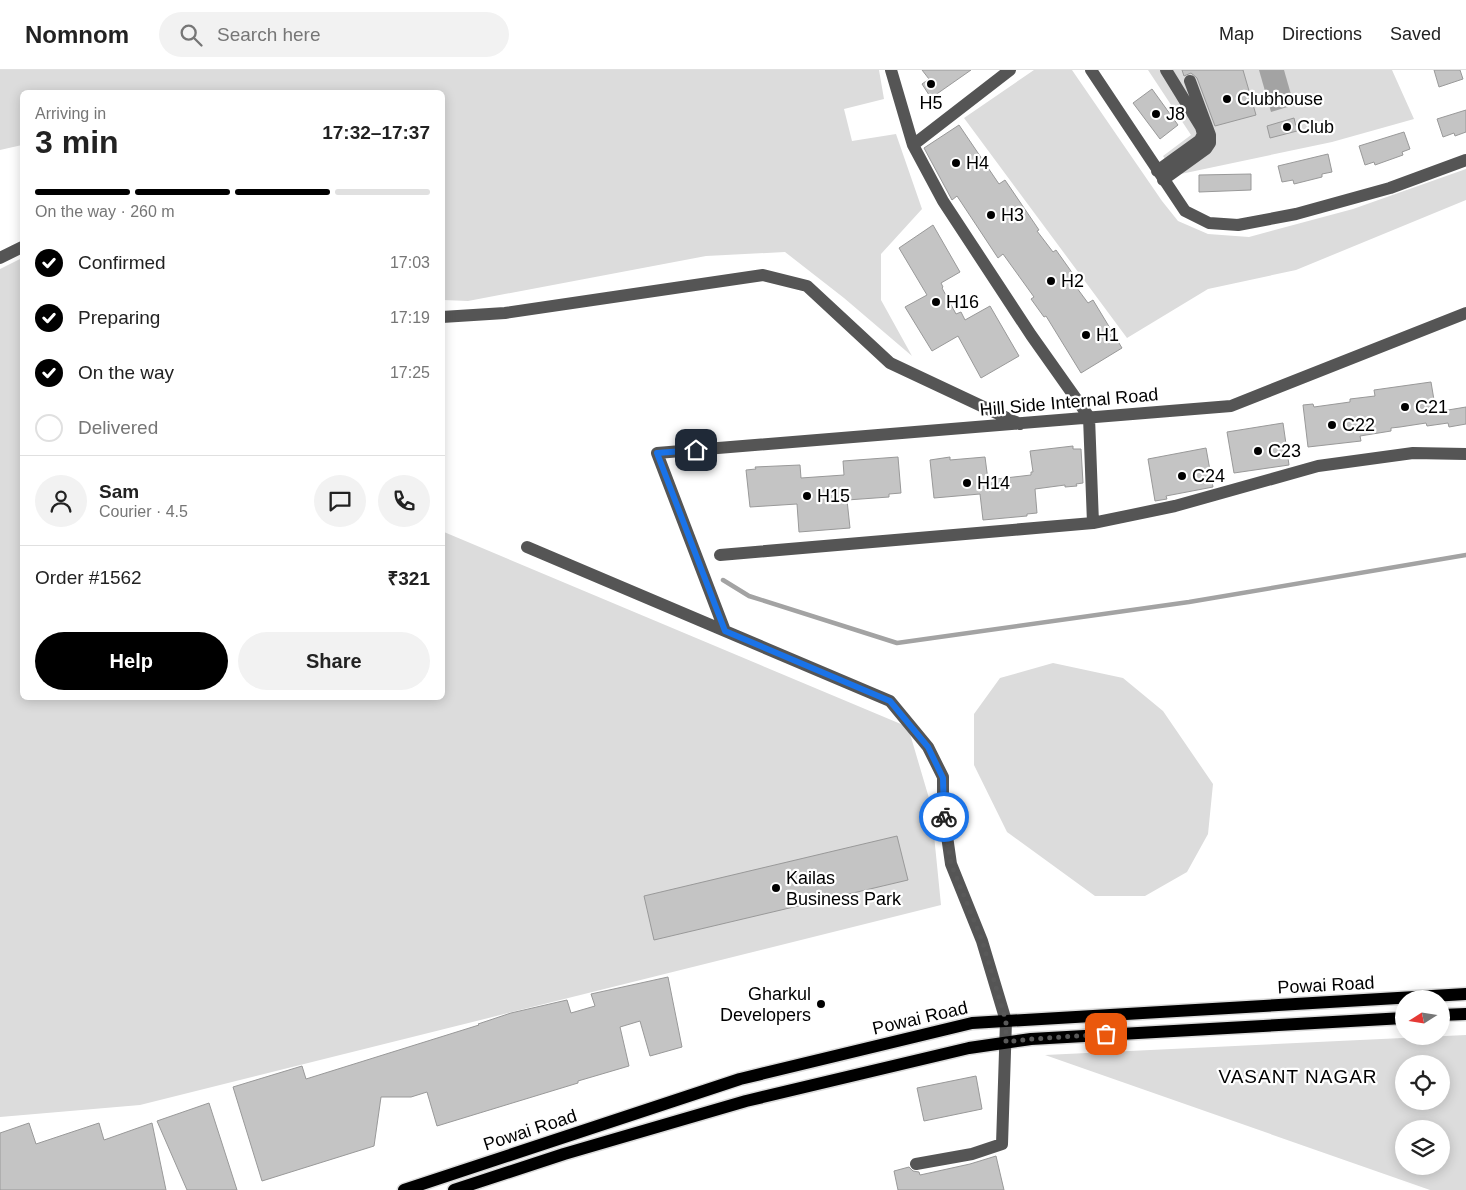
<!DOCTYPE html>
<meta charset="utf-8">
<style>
:root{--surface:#fff;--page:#f2f2f2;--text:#222;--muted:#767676;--line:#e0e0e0;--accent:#000}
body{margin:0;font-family:Arial,sans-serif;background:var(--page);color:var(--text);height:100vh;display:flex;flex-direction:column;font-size:19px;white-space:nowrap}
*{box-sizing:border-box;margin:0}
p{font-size:16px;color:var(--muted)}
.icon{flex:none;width:28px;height:28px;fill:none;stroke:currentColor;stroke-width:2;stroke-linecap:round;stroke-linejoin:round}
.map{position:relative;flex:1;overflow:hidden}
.side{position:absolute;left:20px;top:20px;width:425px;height:610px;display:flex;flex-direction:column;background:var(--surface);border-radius:8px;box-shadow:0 2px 12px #0003}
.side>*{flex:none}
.needle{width:32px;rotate:258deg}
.buttons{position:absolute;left:1395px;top:920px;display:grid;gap:10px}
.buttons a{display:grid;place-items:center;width:55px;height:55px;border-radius:50%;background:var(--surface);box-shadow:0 2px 12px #0003;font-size:25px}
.pin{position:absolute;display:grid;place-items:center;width:42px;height:42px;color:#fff;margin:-21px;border-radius:10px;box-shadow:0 2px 8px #0006}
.courier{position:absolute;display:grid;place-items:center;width:50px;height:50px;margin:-25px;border:4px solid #1a73e8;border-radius:50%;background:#fff;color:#222;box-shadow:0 1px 6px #0007}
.headline em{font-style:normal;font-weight:700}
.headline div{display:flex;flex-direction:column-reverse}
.headline{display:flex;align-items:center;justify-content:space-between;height:85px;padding:0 15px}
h1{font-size:32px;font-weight:700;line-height:38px}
.bar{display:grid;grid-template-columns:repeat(4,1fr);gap:8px 5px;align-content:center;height:60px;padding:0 15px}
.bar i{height:6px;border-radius:4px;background:var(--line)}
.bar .active{background:var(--accent)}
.bar p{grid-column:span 4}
.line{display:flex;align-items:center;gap:12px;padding:0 15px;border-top:1px solid var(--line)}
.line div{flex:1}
.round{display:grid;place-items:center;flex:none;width:52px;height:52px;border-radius:26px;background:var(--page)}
ol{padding:0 15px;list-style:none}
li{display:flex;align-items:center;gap:15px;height:55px}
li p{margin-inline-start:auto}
li .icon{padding:5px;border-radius:50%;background:var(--accent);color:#fff;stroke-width:4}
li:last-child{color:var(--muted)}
li i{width:28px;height:28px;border:2px solid var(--line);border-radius:50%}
.action{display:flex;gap:10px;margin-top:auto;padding:10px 15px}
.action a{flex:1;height:58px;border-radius:30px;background:var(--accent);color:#fff;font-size:20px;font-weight:700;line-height:58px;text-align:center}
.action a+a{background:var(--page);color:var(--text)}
header{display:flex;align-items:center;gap:30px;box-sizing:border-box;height:70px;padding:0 25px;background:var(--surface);border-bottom:1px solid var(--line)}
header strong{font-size:24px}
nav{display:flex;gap:28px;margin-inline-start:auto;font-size:18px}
.search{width:350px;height:45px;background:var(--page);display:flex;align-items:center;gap:12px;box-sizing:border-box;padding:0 18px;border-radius:28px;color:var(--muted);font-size:19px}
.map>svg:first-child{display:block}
.green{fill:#dcdcdc;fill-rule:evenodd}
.water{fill:#a3a3a3}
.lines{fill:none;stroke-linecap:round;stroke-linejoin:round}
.stream{stroke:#a3a3a3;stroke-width:4.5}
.building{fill:#c4c4c4;stroke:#999}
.major-casing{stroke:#dbdbdb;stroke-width:15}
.minor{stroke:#555;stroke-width:12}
.major{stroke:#000;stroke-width:12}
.done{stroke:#595959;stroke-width:5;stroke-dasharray:0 9}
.route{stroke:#1a73e8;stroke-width:6}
.poi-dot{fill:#000;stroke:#fff;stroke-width:2}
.labels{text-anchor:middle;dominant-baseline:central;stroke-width:4.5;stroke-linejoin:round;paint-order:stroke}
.poi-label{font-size:18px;fill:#000;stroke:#fff;text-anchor:start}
.street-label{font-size:18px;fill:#000;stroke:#fff}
.neighbourhood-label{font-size:19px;letter-spacing:1px;fill:#000;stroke:#fff}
</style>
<header>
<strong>Nomnom</strong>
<div class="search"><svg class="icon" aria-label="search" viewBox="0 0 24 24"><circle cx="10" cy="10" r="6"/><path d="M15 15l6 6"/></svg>Search here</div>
<nav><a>Map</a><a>Directions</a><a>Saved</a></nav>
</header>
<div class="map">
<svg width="1466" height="1120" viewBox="0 0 1466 1120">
<rect width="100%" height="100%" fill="#fff"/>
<path class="green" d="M0,0h879l5,29 -40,10 8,32 44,-7 26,75 -41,45v46l31,56 -68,-58 -59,-46 -79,4 -238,45 -25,-1 -1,-208h-420v53l-22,5z
M1034,0h38l90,131 16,20 30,13 41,3 104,-28 113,-40v31l-170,70 -88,19 -81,49 -163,-220z
M1148,0h244l22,49 -82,23 -156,33 -13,-19 28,-21z
M22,188v440h420l1,-170 1,4 464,195 23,78 10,100 -801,200 -140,12v-848z
M1053,593l70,15 40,33 50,73 -5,50 -21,38 -42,24h-50l-88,-64 -33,-67v-51l26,-36z
M1466,965v155h-36l-385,-135zM1404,994h37v37h-37zM1404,1059h37v37h-37z"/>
<path class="water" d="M1259,0h25l10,35 -23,7z"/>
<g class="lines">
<path class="stream" d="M723,510l26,16 148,47 292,-41 277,-47"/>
</g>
<path class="building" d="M922,0h49l-40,28 -9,-14 7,-5z
M1182,0h61l13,45 -41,11 -18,-48 -6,-5 -7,3z
M1434,0h26l3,9 -24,8z
M1152,19l26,36 -18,14 -27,-36z
M1466,40v22l-11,4 -1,-3 -11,4 -6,-18z
M1294,48l3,13 -27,7 -3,-12z
M959,55l40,59 6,-4 34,50 -2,1 16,21 3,-2 22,31 -4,3 14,19 5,-3 29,48 -41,25 -35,-57 -2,1 -13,-18 3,-2 -31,-43 -5,4 -41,-62 -5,4 -28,-52z
M1404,62l6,17 -8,3 1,3 -28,10 -1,-3 -9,3 -6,-19z
M1328,84l4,18 -10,2v3l-28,7 -1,-4 -11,2 -4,-16z
M1251,104v16l-52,2v-17z
M933,155l27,47 -19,11 2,4 -1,1 14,26 5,-2 4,8 25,-14 29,50 -38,22 -23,-42 -26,15 -27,-44 22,-12 -28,-47z
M1431,312l5,30 30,-5v17l-17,3 -1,-4 -21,3 -1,-3 -26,4 -9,1v3l-31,5 1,5 -53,6 -5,-42 10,-1 1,3 36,-5v-3l25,-3 -1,-6z
M1283,353l6,42 -55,8 -7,-41z
M1073,376v3h8l2,34 -7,1 1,2 -12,1v-2l-30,4 2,24 -10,1v2l-44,4 -3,-26 -46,4 -4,-38 20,-3v3l35,-3 3,23 43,-5v-3h2l-3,-21z
M1206,378l7,39 -47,9 1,3 -12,2 -7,-42z
M898,387l3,36 -12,1v3l-42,3 3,28 -51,4 -2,-28 -47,3 -4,-37 10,-1 -1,-2 45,-2 1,13 43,-3 -1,-14z
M897,766l11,44 -254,60 -10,-44z
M668,907l14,70 -32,9 -10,-35 -20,6 9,39 -51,15v2l-141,43 -10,-34 -16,5h-30l-7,49 -112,35 -29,-94 69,-21 4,13 173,-54 -1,-1 33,-11 56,-13 4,13 24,-7 -4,-12z
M976,1006l6,33 -58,12 -7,-33z
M209,1033l28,87h-50l-30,-69z
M29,1053l7,21 63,-21 5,17 48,-17 14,67h-166v-57z
M996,1086l8,34h-106l-4,-19 15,-4 4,4 6,1 1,3 50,-11z"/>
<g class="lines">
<g class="major-casing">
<path id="major" d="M1441,945l25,-1
M404,1120l336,-111 232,-56 494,-29
M454,1120l110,-36 182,-53 223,-53 62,-9 373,-21"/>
</g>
<path class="minor" d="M891,0l22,75 30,56 88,134 58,82 4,106
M1091,0l94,141 24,12 29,2 58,-11 94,-26 76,-28
M913,75l97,-75
M1157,101l43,-31 3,-6 -2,-7 -35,-57
M1163,110l43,-31 4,-6v-8l-20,-54
M0,188l22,-11
M442,247l63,-4 258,-38 44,11 83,77 130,61
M527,477l198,84
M720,485l373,-32 82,-17 143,-40 95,-13 53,1
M916,1094l56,-10 30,-10 4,-123 -24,-80 -31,-77 -8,-56v-31l-15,-30 -38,-46 -165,-70 -68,-178 574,-47 235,-93"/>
<use href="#major" class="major"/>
</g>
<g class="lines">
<path class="done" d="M944,747l7,47 31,76 24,81v21l26,-3 74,-5"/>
<path class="route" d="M696,380l-39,3 68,178 165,70 38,46 15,31 1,39"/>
</g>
<g class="poi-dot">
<circle cx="931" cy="14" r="5"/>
<circle cx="1227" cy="29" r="5"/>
<circle cx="1156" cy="44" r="5"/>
<circle cx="1287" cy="57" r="5"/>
<circle cx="956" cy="93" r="5"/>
<circle cx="991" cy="145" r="5"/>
<circle cx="1051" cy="211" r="5"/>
<circle cx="936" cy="232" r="5"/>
<circle cx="1086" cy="265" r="5"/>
<circle cx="1405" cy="337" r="5"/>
<circle cx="1332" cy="355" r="5"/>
<circle cx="1258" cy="381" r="5"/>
<circle cx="1182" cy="406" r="5"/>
<circle cx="967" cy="413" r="5"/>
<circle cx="807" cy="426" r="5"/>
<circle cx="776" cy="818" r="5"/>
<circle cx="821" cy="934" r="5"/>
</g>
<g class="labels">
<g class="poi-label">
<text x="1237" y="29">Clubhouse</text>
<text x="931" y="33" text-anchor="middle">H5</text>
<text x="1166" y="44">J8</text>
<text x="1297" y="57">Club</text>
<text x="966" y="93">H4</text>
<text x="1001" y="145">H3</text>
<text x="1061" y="211">H2</text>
<text x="946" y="232">H16</text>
<text x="1096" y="265">H1</text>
<text x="1415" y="337">C21</text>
<text x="1342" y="355">C22</text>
<text x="1268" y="381">C23</text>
<text x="1192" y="406">C24</text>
<text x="977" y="413">H14</text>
<text x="817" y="426">H15</text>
<text x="786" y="808">Kailas<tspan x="786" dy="21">Business Park</tspan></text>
<text x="811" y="924" text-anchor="end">Gharkul<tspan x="811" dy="21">Developers</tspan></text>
</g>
<g class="street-label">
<text transform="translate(1069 332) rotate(-5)">Hill Side Internal Road</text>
<text transform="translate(1326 915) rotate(-3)">Powai Road</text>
<text transform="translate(920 948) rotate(-13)">Powai Road</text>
<text transform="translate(530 1060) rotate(-18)">Powai Road</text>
</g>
<g class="neighbourhood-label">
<text x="1298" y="1006">VASANT NAGAR</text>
</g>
</g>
</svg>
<div class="buttons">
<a><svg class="needle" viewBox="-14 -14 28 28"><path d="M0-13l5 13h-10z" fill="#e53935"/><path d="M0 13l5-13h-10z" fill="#767676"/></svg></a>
<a><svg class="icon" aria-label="locate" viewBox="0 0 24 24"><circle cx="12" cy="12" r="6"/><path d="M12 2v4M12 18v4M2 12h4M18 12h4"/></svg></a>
<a><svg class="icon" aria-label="layers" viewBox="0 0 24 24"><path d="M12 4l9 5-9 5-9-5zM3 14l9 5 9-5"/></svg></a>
</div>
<div class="pin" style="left:1106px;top:964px;background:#ea580c"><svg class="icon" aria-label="bag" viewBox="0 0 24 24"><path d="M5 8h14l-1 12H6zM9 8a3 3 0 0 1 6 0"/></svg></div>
<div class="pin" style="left:696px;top:380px;background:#1f2937"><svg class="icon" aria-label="home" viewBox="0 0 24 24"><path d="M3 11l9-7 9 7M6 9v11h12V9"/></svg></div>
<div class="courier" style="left:944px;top:747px"><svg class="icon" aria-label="bike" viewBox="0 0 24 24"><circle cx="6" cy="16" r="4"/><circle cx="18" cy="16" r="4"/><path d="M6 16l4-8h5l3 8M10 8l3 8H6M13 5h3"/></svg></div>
<section class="side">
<div class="headline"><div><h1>3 min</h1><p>Arriving in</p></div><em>17:32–17:37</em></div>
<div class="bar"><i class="active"></i><i class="active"></i><i class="active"></i><i></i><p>On the way · 260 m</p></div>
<ol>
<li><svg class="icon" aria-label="check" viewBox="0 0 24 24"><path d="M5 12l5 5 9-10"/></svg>Confirmed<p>17:03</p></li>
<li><svg class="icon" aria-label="check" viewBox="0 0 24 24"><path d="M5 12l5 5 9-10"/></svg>Preparing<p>17:19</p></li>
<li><svg class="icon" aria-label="check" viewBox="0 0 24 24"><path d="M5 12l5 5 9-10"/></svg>On the way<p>17:25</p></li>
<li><i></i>Delivered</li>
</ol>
<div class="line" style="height:90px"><a class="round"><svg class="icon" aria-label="person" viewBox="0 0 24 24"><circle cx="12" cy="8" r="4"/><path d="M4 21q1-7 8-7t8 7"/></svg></a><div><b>Sam</b><p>Courier · 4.5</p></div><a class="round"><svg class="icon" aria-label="chat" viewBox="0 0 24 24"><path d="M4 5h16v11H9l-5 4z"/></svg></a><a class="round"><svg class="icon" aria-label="phone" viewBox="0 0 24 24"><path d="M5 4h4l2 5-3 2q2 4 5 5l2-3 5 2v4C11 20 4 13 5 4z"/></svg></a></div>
<div class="line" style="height:65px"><div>Order #1562</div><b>₹321</b></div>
<div class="action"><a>Help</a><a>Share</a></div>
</section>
</div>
